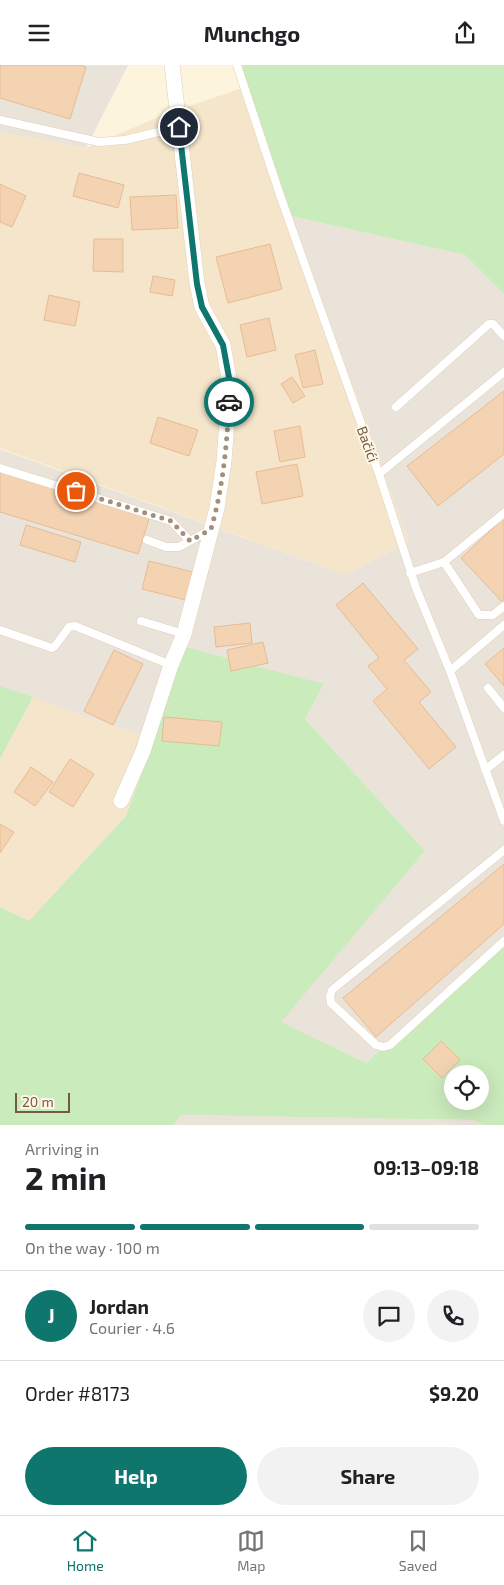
<!DOCTYPE html>
<meta charset="utf-8">
<style>
:root{--surface:#fff;--page:#f2f2f2;--text:#202124;--muted:#757577;--line:#e0e0e0;--accent:#0f766e}
body{margin:0;font-family:"Exo 2",sans-serif;background:var(--page);color:var(--text);height:100vh;display:flex;flex-direction:column;font-size:19px;white-space:nowrap}
*{box-sizing:border-box;margin:0}
p{font-size:16px;color:var(--muted)}
.icon{flex:none;width:28px;height:28px;fill:none;stroke:currentColor;stroke-width:2;stroke-linecap:round;stroke-linejoin:round}
.map{position:relative;height:1060px;overflow:hidden}
.side{display:flex;flex-direction:column;background:var(--surface);flex:1}
.side>*{flex:none}
.tools{position:absolute;left:444px;top:1000px;display:grid;gap:10px}
.tools a{display:grid;place-items:center;width:45px;height:45px;border-radius:50%;background:var(--surface);box-shadow:0 5px 20px #0002;font-size:25px}
.scale{position:absolute;left:15px;bottom:12px;width:55px;box-sizing:border-box;padding-left:5px;border:2px solid #735a45;border-top:0;font-size:14px;line-height:18px;white-space:nowrap;color:#735a45;-webkit-text-stroke:4px #fff7e4;paint-order:stroke}
.pin{position:absolute;display:grid;place-items:center;width:42px;height:42px;color:#fff;margin:-21px;border:2px solid #fff;border-radius:50%;box-shadow:0 1px 5px #0007}
.courier{position:absolute;display:grid;place-items:center;width:50px;height:50px;margin:-25px;border:4px solid #0f766e;border-radius:50%;background:#fff;color:#222;box-shadow:0 1px 6px #0007}
.summary em{font-style:normal;font-weight:700}
.summary div{display:flex;flex-direction:column-reverse}
.summary{display:flex;align-items:center;justify-content:space-between;height:85px;padding:0 25px}
h1{font-size:32px;font-weight:700;line-height:38px}
.bar{display:grid;grid-template-columns:repeat(4,1fr);gap:8px 5px;align-content:center;height:60px;padding:0 25px}
.bar i{height:6px;border-radius:4px;background:var(--line)}
.bar .on{background:var(--accent)}
.bar p{grid-column:span 4}
.line{display:flex;align-items:center;gap:12px;padding:0 25px;border-top:1px solid var(--line)}
.line div{flex:1}
.round{display:grid;place-items:center;flex:none;width:52px;height:52px;border-radius:26px;background:var(--page)}
.primary-button{display:flex;gap:10px;margin-top:auto;padding:10px 25px}
.primary-button a{flex:1;height:58px;border-radius:30px;background:var(--accent);color:#fff;font-size:20px;font-weight:700;line-height:58px;text-align:center}
.primary-button a+a{background:var(--page);color:var(--text)}
header{display:flex;justify-content:space-between;align-items:center;height:65px;padding:0 25px;background:var(--surface);font-size:22px;font-weight:700}
.tab-bar{display:flex;justify-content:space-around;align-items:center;height:70px;border-top:1px solid var(--line);background:var(--surface);font-size:14px;color:var(--muted)}
.tab-bar a{display:grid;justify-items:center;gap:2px}
.tab-bar .on{color:var(--accent)}
.map>svg:first-child{display:block}
.residential{fill:#f5e6cb}
.industrial{fill:#eae3da}
.green{fill:#caebbc;fill-rule:evenodd}
.building{fill:#f4d3b3;stroke:#e7bb93}
.lines{fill:none;stroke-linecap:round;stroke-linejoin:round}
.lane-casing{stroke:#e1d0b9;stroke-width:9}
.street-casing{stroke:#e1d0b9;stroke-width:16}
.lane{stroke:#fff;stroke-width:8}
.street{stroke:#fff;stroke-width:15}
.done{stroke:#a3907a;stroke-width:5;stroke-dasharray:0 9}
.route{stroke:#0f766e;stroke-width:6}
.labels{text-anchor:middle;dominant-baseline:central;stroke-width:4;stroke-linejoin:round;paint-order:stroke}
.street-label{font-size:14px;fill:#735a45;stroke:#fff7e4}
</style>
<header><svg class="icon" aria-label="menu" viewBox="0 0 24 24"><path d="M4 6h16M4 12h16M4 18h16"/></svg>Munchgo<svg class="icon" aria-label="share" viewBox="0 0 24 24"><path d="M12 15V3M7 8l5-5 5 5M5 13v7h14v-7"/></svg></header>
<div class="map">
<svg width="504" height="1060" viewBox="0 0 504 1060">
<rect width="100%" height="100%" fill="#fdf4dd"/>
<path class="residential" d="M248,21l43,130 71,194 46,132 -62,33 -346,-127v-316l86,16 77,-33z
M33,632l121,43 -28,76 -97,106 -29,-15v-148z"/>
<path class="industrial" d="M0,0h128l-42,83 -86,-16z
M291,151l174,39 39,39v653l-138,116 -86,-41 145,-171 -120,-132 19,-35 -170,56 -154,-54v-237l346,126 62,-33 -46,-132z
M181,1050l293,5 9,5h-309z"/>
<path class="green" d="M241,0h263v229l-39,-39 -174,-39z
M181,581l143,38 -19,35 120,132 -144,171 85,41 138,-116v178h-21l-9,-5 -293,-5 -7,10h-174v-218l29,14 97,-105 28,-76zM452,1009h28v27h-28z
M0,621l33,11 -33,62z"/>
<path class="building" d="M0,0h80l6,2 -16,52 -70,-21z
M79,108l45,12 -6,23 -45,-12z
M0,119l26,12 -14,31 -12,-5z
M176,130l2,33 -46,2 -2,-33z
M94,174h29v33l-30,-1z
M270,179l12,45 -54,14 -12,-46z
M153,211l22,4 -3,16 -22,-4z
M49,230l31,7 -5,24 -31,-6z
M269,253l7,32 -29,7 -7,-32z
M315,285l8,34 -20,4 -8,-33z
M292,312l13,19 -12,7 -12,-19z
M504,326v63l-66,52 -31,-40z
M158,352l40,13 -9,26 -39,-13z
M300,361l5,31 -25,5 -6,-31z
M297,399l6,32 -41,8 -6,-32z
M0,405l150,46 -12,38 -138,-42z
M504,453v84l-1,1 -42,-45z
M26,460l55,17 -6,20 -55,-17z
M149,496l44,11 -7,28 -44,-11z
M363,518l55,66 -14,11 27,32 -12,10 37,45 -27,22 -56,-68 14,-12 -19,-23 11,-8 -43,-53z
M250,558l2,20 -36,4 -2,-20z
M263,577l5,21 -37,8 -4,-21z
M504,583v38l-19,-22z
M114,585l29,14 -30,61 -29,-14z
M164,652l58,5 -3,24 -57,-5z
M70,694l24,15 -21,33 -24,-15z
M31,702l22,15 -18,24 -21,-14z
M0,759l14,8 -14,21z
M504,799v60l-128,113 -33,-39z
M441,976l19,19 -18,18 -19,-19z"/>
<g class="lines">
<g class="lane-casing">
<path id="lane" d="M237,0l43,130 99,279 37,114 34,83 54,150
M0,55l99,22 26,-2 54,-13
M396,342l93,-83h4l11,12
M0,403l171,53 19,20 20,-11
M379,409l125,-102
M147,475l19,7h13l11,-6
M444,497l35,53h14l11,-9
M410,508l34,-11 60,-49
M141,556l43,13
M0,565l52,18 3,-2 14,-19 6,-1 96,39
M450,606l54,-46
M488,623l16,20
M485,705l19,-15
M504,785l-172,140 -2,7 1,6 45,42 7,2 7,-2 114,-104"/>
</g>
<g class="street-casing">
<path id="street" d="M121,736l22,-50 28,-86 13,-31 33,-126 7,-47 6,-77 -7,-39 -21,-38 -5,-23 -25,-219"/>
</g>
<use href="#lane" class="lane"/>
<use href="#street" class="street"/>
</g>
<g class="lines">
<path class="done" d="M76,426l95,30 19,20 21,-12c12,-41 16,-85 18,-127"/>
<path class="route" d="M179,62l18,157 5,23 21,38 7,38 -1,19"/>
</g>
<g class="labels">
<g class="street-label">
<text transform="translate(368 379) rotate(70)">Bačići</text>
</g>
</g>
</svg>
<div class="tools">
<a><svg class="icon" aria-label="locate" viewBox="0 0 24 24"><circle cx="12" cy="12" r="6"/><path d="M12 2v4M12 18v4M2 12h4M18 12h4"/></svg></a>
</div>
<div class="scale">20 m</div>
<div class="pin" style="left:76px;top:426px;background:#ea580c"><svg class="icon" aria-label="bag" viewBox="0 0 24 24"><path d="M5 8h14l-1 12H6zM9 8a3 3 0 0 1 6 0"/></svg></div>
<div class="pin" style="left:179px;top:62px;background:#1f2937"><svg class="icon" aria-label="home" viewBox="0 0 24 24"><path d="M3 11l9-7 9 7M6 9v11h12V9"/></svg></div>
<div class="courier" style="left:229px;top:337px"><svg class="icon" aria-label="car" viewBox="0 0 24 24"><path d="M5 17H2v-5l4-1 3-4h7l3 4 3 1v5h-3M9 17h6M6 11h13"/><circle cx="7" cy="17" r="2"/><circle cx="17" cy="17" r="2"/></svg></div>
</div>
<section class="side">
<div class="summary"><div><h1>2 min</h1><p>Arriving in</p></div><em>09:13–09:18</em></div>
<div class="bar"><i class="on"></i><i class="on"></i><i class="on"></i><i></i><p>On the way · 100 m</p></div>
<div class="line" style="height:90px"><b class="round" style="background:var(--accent);color:#fff">J</b><div><b>Jordan</b><p>Courier · 4.6</p></div><a class="round"><svg class="icon" aria-label="chat" viewBox="0 0 24 24"><path d="M4 5h16v11H9l-5 4z"/></svg></a><a class="round"><svg class="icon" aria-label="phone" viewBox="0 0 24 24"><path d="M5 4h4l2 5-3 2q2 4 5 5l2-3 5 2v4C11 20 4 13 5 4z"/></svg></a></div>
<div class="line" style="height:65px"><div>Order #8173</div><b>$9.20</b></div>
<div class="primary-button"><a>Help</a><a>Share</a></div>
</section>
<nav class="tab-bar">
<a class="on"><svg class="icon" aria-label="home" viewBox="0 0 24 24"><path d="M3 11l9-7 9 7M6 9v11h12V9"/></svg>Home</a>
<a><svg class="icon" aria-label="map" viewBox="0 0 24 24"><path d="M3 6l6-2 6 2 6-2v14l-6 2-6-2-6 2zM9 4v14M15 6v14"/></svg>Map</a>
<a><svg class="icon" aria-label="saved" viewBox="0 0 24 24"><path d="M7 4h10v16l-5-4-5 4z"/></svg>Saved</a>
</nav>
